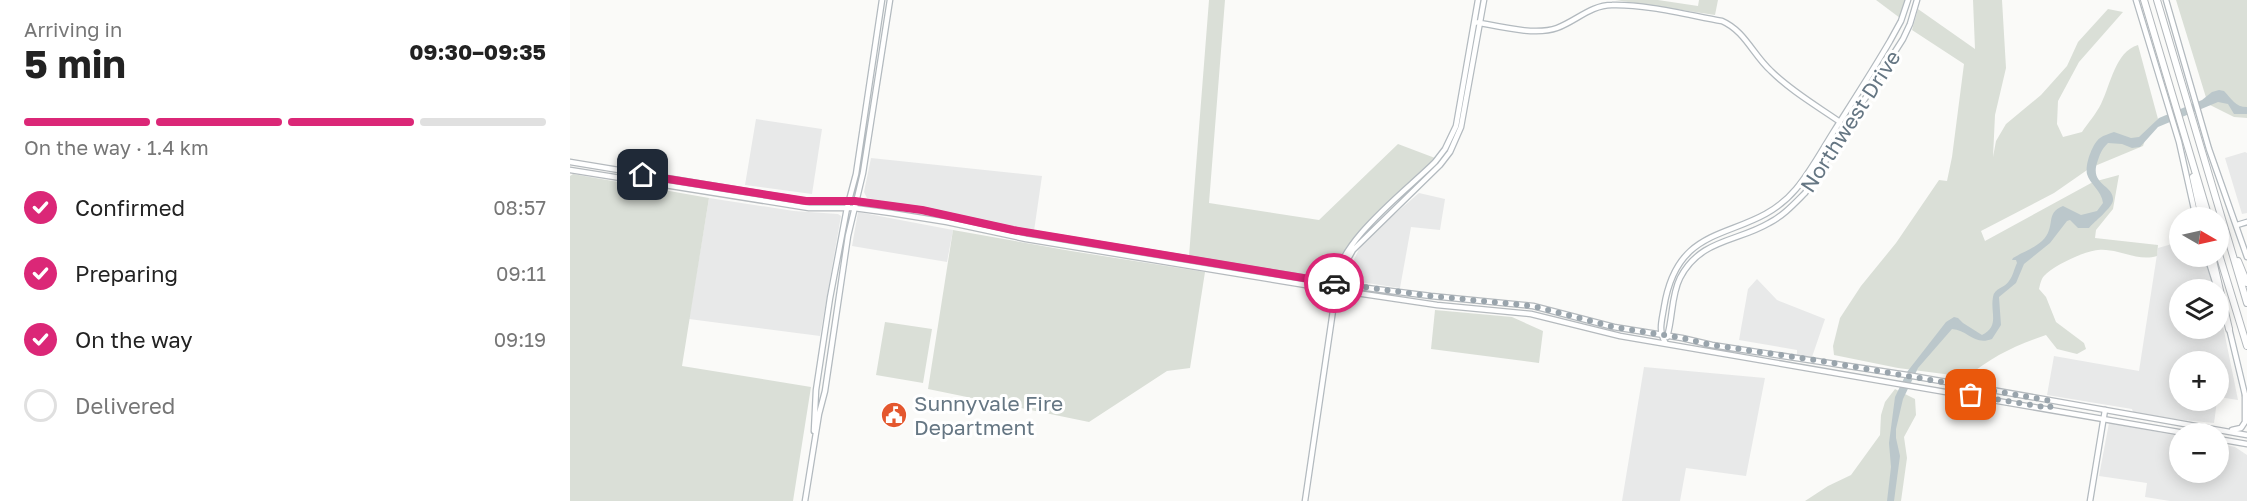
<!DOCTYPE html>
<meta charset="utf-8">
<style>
:root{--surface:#fff;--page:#f2f2f2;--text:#222;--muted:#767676;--line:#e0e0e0;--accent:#db2777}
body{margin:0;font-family:"Golos Text",sans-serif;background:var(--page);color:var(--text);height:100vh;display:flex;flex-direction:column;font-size:22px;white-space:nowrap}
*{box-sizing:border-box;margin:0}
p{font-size:20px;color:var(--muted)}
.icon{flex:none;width:33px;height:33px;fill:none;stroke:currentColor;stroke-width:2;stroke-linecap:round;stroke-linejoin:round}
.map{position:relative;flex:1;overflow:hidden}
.panel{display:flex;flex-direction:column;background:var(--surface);width:570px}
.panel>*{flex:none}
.needle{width:39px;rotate:99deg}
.tools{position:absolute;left:1599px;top:207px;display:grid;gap:12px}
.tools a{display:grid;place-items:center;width:60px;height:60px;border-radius:50%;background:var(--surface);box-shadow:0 3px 15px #0003;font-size:30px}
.pin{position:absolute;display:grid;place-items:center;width:51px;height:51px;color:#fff;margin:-26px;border-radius:12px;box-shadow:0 3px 9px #0006}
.courier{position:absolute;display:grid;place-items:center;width:60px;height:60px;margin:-30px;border:4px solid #db2777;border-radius:50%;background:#fff;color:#222;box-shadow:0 2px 8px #0007}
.overview em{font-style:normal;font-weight:700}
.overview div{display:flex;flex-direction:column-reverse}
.overview{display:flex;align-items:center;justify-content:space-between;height:102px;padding:0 24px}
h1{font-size:39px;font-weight:700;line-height:45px}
.bar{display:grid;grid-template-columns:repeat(4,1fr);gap:9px 6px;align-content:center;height:72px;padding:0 24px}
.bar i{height:8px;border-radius:4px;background:var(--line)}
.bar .on{background:var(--accent)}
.bar p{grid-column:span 4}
ol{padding:0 24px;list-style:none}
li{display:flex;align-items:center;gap:18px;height:66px}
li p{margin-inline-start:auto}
li .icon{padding:6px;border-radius:50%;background:var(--accent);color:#fff;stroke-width:4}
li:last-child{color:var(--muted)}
li i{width:33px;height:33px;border:3px solid var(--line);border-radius:50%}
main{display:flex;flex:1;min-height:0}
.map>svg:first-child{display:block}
.built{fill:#e8e9e9}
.green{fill:#dadfd7}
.water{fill:#bbc7cb}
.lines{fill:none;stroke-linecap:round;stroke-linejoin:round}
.secondary-casing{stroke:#b3babf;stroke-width:7}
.primary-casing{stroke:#b5babe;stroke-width:7}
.highway-casing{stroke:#b4b9bd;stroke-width:8}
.secondary{stroke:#fff;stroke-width:4.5}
.primary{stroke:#fff;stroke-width:4.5}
.highway{stroke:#fff;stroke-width:6}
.done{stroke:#99a4ac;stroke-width:6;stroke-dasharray:0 10.8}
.route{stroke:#db2777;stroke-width:8}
.labels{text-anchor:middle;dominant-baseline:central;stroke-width:6;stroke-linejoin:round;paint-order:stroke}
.street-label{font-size:21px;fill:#657683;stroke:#fff}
.poi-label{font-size:21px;fill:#657683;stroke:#fff;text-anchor:start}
</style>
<main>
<section class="panel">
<div class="overview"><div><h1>5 min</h1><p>Arriving in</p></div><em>09:30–09:35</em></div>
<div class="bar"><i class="on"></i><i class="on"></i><i class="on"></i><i></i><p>On the way · 1.4 km</p></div>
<ol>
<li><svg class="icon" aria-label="check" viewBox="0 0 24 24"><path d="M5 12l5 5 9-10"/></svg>Confirmed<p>08:57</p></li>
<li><svg class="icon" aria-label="check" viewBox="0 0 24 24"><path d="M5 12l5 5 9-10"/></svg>Preparing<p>09:11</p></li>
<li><svg class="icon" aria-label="check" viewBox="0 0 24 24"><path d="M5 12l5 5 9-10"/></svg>On the way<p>09:19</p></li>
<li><i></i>Delivered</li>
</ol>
</section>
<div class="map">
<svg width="1677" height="501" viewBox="0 0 1677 501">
<rect width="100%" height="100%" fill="#fafaf8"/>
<path class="built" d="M186,119l66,10 -10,65 -67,-9z
M1675,152l2,1v60l-5,1 -17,-56z
M301,158l171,18 -8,55 -167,-33 -3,-6z
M849,193l26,6 -5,31 -29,-3 -11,61 -53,-8 1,-8 12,-25 8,-10z
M139,198l85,13 44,3 3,2 -21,120 -131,-17z
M288,212l95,18 -6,32 -95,-16z
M1609,242l1,14 24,1 10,32 -34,1v38h38l1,-22 19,94 -19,-3 -1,-35h-38v38l37,1 -3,22 -41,-4 -40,-7 -1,-3 -85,-14 7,-39 85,15 19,-123z
M1187,279l20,21 48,19 -13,38 -15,-2v-5l-58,-10 9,-51z
M1074,367l121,11 -19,98 -60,-8 -6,33h-58z
M1539,423l70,13 1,36h38l1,-28 16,3 12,8v46h-77l-25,-4 2,-14 -48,-7z"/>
<path class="green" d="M639,0h16l-16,203 110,17 79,-76 37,14 -87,87 -12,17 -7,17 -140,-23z
M1045,0h43l40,6 1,-6h19l-3,15z
M1306,0h30l-6,18z
M1403,0h29l4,68 -11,47 -2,42 3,-16 10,-17 35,-29 26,-29 11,-24 30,-33 15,3 -44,50 -21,39 -1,23 6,13 19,-5c6,-9 14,-18 19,-28 10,-20 14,-52 37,-59l20,74 -10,12 -5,15 -53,22 -36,25 -73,38 4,10 108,-59 26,-7 -6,34 -17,21 -1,8 63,7 -1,11c-20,6 -39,-8 -59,-6 -14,1 -45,16 -54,26 -3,3 -4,9 -5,13l7,8 10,25 28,21 2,6 -9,5 -20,-5 -11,-14c-30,10 -55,22 -79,42l-69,-9 -64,-13 -1,-9 7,-28 21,-32 35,-43 43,-63 8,1 5,-24 12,-93 -52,-34 6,-21 57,40z
M1606,0h71v118l-13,-1 -26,-13z
M3,174l136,24 -27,168 129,21 -18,114h-223v-325z
M383,230l118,21 134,21 -15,96 -23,3 -78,51 -161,-33z
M865,310l77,7 31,14 -4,32 -108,-14z
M315,322l47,7 -9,54 -47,-8z
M1325,389l20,10 1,16 -12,22 3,21 -6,43h-96l23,-15 23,-11 29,-40 1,-20 4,-13z"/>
<path class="water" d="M1649,90l5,1c8,8 11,16 23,16v7h-13l-6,-10 -10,-2 -60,25 -18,20 -8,1 -10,-4 -14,-1c-7,7 -8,11 -11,20 -7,22 17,22 16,37 0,7 -19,22 -24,28h-11l-8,-8 -3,1 -17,22 -26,21 -8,19 -17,14 2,28 -9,14c-18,7 -24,-9 -40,-10l-34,39 -15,31 -7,30v9l4,18 -6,45h-7l4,-34 -2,-24 6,-46 12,-25 39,-50 8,-5 4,1 5,5 19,12c18,-9 8,-22 11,-38 1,-9 12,-9 16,-16 4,-5 5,-12 8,-18l-1,-3h-4l1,-2c10,-6 20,-9 29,-17 15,-14 2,-28 21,-35l18,9 16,-4 6,-8c-1,-12 -14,-20 -16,-29 -2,-9 5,-30 13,-36 4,-3 9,-4 14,-6l17,6 8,-1 20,-19 43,-18 10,-8z"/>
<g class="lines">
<g class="secondary-casing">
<path id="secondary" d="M1566,0l43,142 17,76
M1596,0l43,149 38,108
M905,22c23,4 60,14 82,6 19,-7 34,-23 55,-23 33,-1 76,10 110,16 23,10 31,34 49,50 20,20 46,35 69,51
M1667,225l10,-3
M1637,256l10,32
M765,285c1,-42 71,-94 100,-123l10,-13 11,-23 22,-126
M1659,328l17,71
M1097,337c6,-19 4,-41 13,-59 20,-39 57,-36 89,-55 14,-7 25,-19 36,-30l98,-154 7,-15 7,-24
M1095,342c-7,-11 -3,-22 -1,-35 15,-93 85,-62 132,-118 15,-18 26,-39 38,-58 19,-30 38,-59 56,-90l11,-20 7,-21
M244,431l2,-41 14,-92 17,-90 9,-34 26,-174
M235,501l14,-87 6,-23 23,-155 15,-63 27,-173
M735,501l31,-211 8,-24 9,-16 87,-85 10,-13 11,-25 23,-127
M1520,501l15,-91"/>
</g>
<g class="primary-casing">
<path id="primary" d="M0,162l236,39h49l67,9 91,20 354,58 64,8 102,10 81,21 68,11 30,7 195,30 340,60
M0,170l239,38h45l37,5 56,9 79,17 310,51 101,15 94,9 89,22 570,98
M1662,430l9,-2 4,-6v-26
M1648,439l29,5"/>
</g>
<g class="highway-casing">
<path id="highway" d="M1574,0l65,218
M1587,0l90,303
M1623,177l9,41
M1648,251l29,95
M1642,256l17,73
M1668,261l9,22"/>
</g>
<use href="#secondary" class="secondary"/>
<use href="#primary" class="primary"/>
<use href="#highway" class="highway"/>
</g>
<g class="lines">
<path class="done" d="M764,283l97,13 102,10 81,21 68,11 30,7 103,15 237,41 -2,7 -79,-13"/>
<path class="route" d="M73,175l163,26h49l67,9 91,20 321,53"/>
</g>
<defs>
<g id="civic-disc" transform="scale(1.35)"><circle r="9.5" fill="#e4572e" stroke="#fff"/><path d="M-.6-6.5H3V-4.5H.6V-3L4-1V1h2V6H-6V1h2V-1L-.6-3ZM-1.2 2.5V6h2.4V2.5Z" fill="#fff"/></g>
</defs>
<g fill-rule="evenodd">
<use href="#civic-disc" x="324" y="415"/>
</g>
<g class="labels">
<g class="street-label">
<text transform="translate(1280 121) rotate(-57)">Northwest Drive</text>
</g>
<g class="poi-label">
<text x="344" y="403">Sunnyvale Fire<tspan x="344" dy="24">Department</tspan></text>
</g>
</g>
</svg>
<div class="tools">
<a><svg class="needle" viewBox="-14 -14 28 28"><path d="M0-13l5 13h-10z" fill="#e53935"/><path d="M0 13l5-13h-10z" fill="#767676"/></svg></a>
<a><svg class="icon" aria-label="layers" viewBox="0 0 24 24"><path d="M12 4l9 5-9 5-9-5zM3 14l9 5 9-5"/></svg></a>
<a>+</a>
<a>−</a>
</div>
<div class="pin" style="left:1401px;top:395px;background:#ea580c"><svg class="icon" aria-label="bag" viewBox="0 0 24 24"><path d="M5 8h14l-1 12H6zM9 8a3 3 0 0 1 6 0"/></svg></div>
<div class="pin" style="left:73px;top:175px;background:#1f2937"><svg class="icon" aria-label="home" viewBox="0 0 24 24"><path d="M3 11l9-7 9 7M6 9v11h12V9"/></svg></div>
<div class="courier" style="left:764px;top:283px"><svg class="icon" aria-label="car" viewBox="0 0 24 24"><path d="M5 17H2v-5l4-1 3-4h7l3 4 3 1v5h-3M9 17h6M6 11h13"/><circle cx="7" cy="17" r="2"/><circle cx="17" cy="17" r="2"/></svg></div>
</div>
</main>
